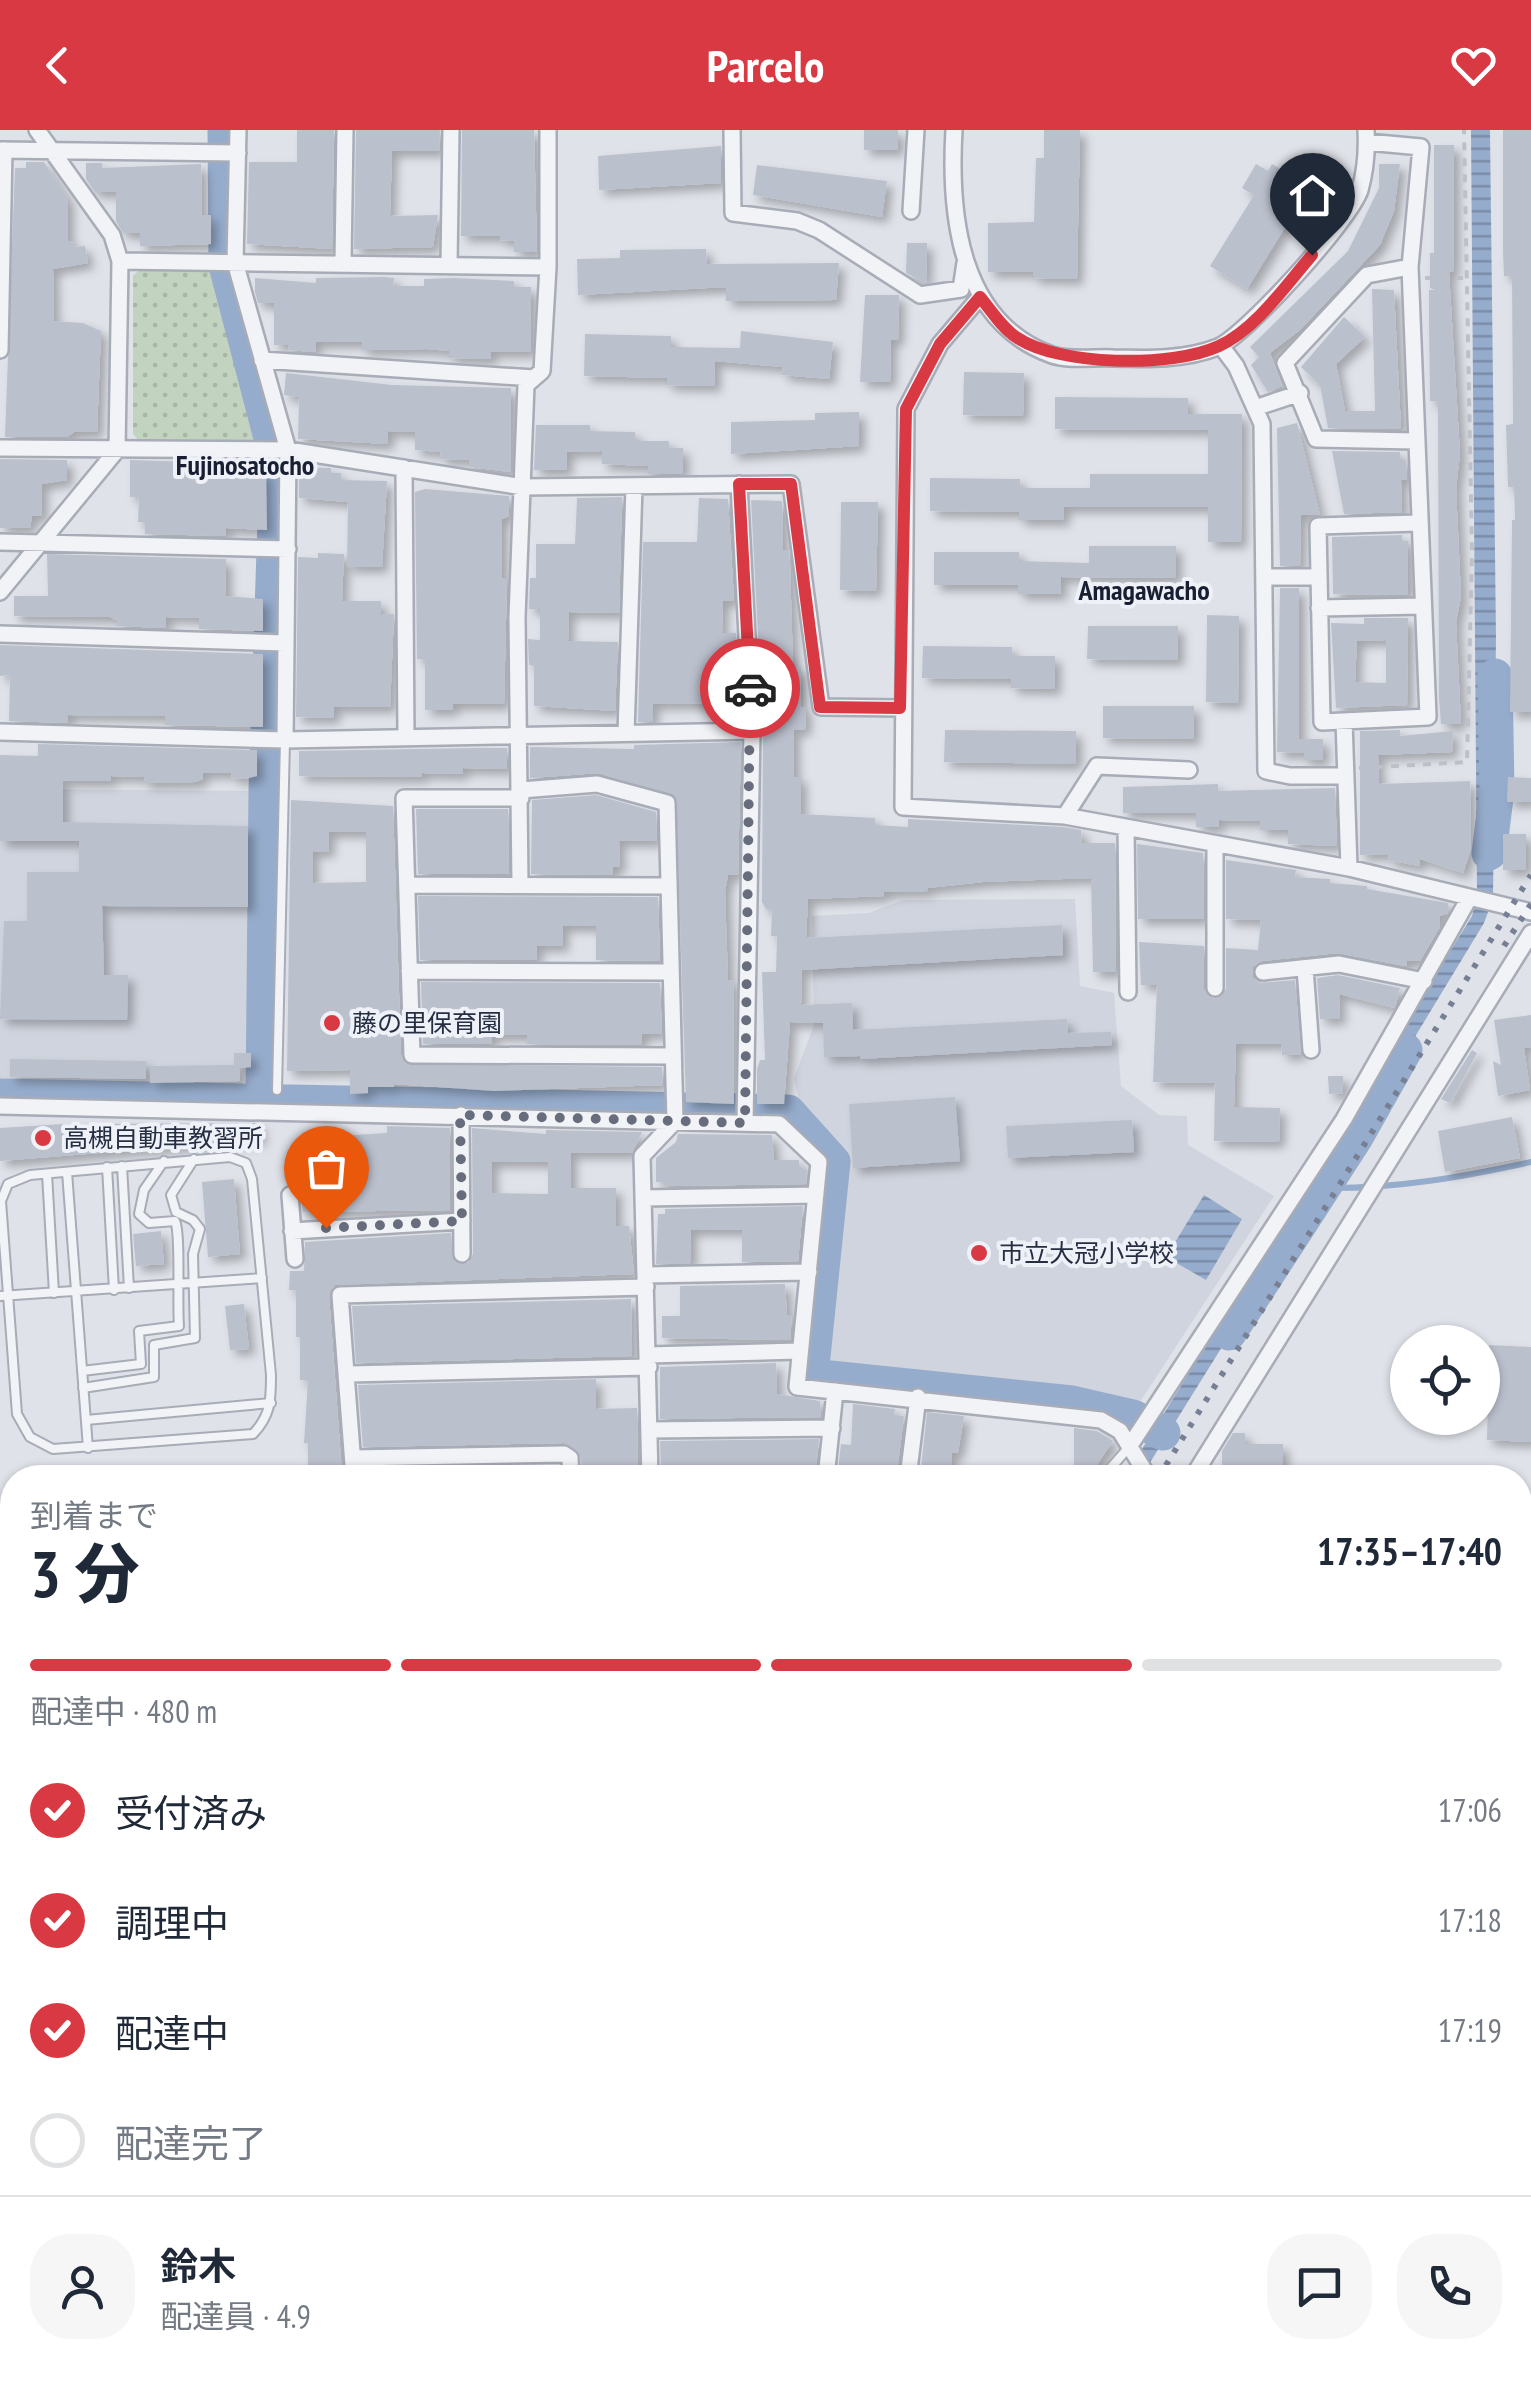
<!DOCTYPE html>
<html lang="ja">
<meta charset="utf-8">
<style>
:root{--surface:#fff;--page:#f6f6f7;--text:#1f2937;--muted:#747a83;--line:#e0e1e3;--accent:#d93942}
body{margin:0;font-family:"PT Sans Narrow","Noto Sans JP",sans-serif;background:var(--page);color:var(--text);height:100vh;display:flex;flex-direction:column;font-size:38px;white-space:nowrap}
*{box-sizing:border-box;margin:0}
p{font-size:32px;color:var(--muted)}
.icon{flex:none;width:55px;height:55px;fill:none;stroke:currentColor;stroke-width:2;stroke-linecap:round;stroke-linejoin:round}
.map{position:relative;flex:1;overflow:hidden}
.drawer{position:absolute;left:0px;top:1335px;width:1532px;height:932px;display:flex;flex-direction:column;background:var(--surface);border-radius:40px 40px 0 0;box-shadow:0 2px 8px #0004}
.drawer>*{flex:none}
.fabs{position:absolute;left:1390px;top:1195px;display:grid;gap:20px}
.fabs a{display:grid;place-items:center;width:110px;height:110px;border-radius:50%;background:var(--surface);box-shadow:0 2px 8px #0004;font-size:50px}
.pin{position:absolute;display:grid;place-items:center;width:85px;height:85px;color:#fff;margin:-102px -42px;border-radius:50% 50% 50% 0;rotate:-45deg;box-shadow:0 0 10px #0007}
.pin .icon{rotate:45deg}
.courier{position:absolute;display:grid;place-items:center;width:100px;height:100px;margin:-50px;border:8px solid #d93942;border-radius:50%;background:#fff;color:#222;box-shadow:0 2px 12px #0007}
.overview em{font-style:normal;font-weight:800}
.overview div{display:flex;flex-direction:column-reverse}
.overview{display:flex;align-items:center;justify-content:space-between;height:170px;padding:0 30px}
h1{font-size:65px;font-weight:800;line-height:75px}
.bar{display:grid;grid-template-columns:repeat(4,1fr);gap:15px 10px;align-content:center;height:120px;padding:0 30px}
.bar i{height:12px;border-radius:8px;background:var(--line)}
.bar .current{background:var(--accent)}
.bar p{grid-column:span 4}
.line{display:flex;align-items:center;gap:25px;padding:0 30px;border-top:2px solid var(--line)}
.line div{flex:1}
.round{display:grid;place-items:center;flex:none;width:105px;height:105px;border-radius:40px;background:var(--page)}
ol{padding:0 30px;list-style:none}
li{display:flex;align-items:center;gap:30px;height:110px}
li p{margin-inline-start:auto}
li .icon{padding:10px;border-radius:50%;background:var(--accent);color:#fff;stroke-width:4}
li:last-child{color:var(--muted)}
li i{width:55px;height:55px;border:5px solid var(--line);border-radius:50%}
header{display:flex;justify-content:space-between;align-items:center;height:130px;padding:0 30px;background:var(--accent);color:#fff;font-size:45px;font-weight:800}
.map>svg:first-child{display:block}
.built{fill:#d0d4de}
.park{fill:url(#park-dots)}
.water{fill:url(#water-rules)}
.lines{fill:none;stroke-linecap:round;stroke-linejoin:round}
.stream{stroke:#96accc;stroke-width:6}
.river{stroke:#96accc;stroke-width:35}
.building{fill:#bbc0cd;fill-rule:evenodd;filter:url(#shadow)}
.lane-casing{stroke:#a8acb7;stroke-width:12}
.street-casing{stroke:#a8acb7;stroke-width:20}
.highway-casing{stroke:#858da1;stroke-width:32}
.path{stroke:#bdc0c8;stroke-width:4;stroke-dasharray:8 8;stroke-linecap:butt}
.lane{stroke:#f2f3f7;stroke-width:8}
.street{stroke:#f2f3f7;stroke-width:15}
.secondary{stroke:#fff;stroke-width:20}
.highway{stroke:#fff;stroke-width:28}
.rail{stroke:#777f94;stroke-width:6;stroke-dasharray:5 10;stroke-linecap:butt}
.done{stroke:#676d7c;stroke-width:10;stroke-dasharray:0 18}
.route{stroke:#d93942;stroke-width:12}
.poi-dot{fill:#d93942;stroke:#eef1f7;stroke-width:4}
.labels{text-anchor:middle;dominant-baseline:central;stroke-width:8;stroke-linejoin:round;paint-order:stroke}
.poi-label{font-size:25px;fill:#262e42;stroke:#eef1f7;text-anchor:start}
.neighbourhood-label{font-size:28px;font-weight:bold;fill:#191f32;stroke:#eef1f7}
</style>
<header><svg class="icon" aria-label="back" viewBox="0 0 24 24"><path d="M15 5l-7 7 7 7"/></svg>Parcelo<svg class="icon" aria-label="heart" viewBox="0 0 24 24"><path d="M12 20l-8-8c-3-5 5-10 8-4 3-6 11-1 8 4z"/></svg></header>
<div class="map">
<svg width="1531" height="2266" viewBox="0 0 1531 2266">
<defs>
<pattern id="park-dots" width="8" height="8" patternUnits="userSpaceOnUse" patternTransform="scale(2.5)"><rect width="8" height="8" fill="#c2d4bf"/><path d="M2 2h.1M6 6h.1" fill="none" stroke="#a7b6a5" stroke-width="1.8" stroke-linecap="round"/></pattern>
<pattern id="water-rules" width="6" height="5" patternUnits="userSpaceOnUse" patternTransform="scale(2.5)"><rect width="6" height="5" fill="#96accc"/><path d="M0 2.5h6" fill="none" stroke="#7a8ca7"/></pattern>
<filter id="shadow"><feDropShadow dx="6" dy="6" stdDeviation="5" flood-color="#0004"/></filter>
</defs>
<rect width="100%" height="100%" fill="#dfe2e9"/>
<path class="built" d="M0,659l263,2 -8,300 -255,1z
M1075,769l5,87 34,7 7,93 38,29 28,1 1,29 86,51 -138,212 -307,-37 -10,-8 23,-204 -40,-45 -8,-36 20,-53 -2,-109 57,-3 34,-13z
M12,1463v75l-9,-73z"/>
<path class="park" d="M139,140l78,1 50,170 -129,-1 -5,-6v-158z"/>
<path class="water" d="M1471,0h19l6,507 -3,262 -9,24 -77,127 -266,427 -17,1 348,-562 5,-21z
M1204,1065l38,24 -36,61 -40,-23z"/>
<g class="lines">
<path class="stream" d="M1324,1058c70,1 139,-11 207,-26
M914,2266l17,-11"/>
<path class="river" d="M225,0l1,135 51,196 -11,329 -3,309
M1489,723l8,-63 -2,-114
M0,966l788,16 45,50 -22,214 261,27 61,14 30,16
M1229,1203l127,-196 49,-87"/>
</g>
<path class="building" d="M297,0h37l-2,119 -85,-5 2,-82h48z
M356,0h84l-1,21h-47l-2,65 48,-1 -5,32 -79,2z
M462,0h72l3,122h-23v-11l-14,-1v-4h-39z
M864,0h34v20h-34z
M1044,0h36l-3,149 -44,-1v-6h-45v-49l46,-1 2,-64h8z
M1503,0h28v582h-21l2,-192h3l-1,-33h-6l-2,-62 7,-1 -1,-148h-8l-1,-25z
M1434,15h20v104l-1,23h-4l11,182 -4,34 5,109 -5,25 5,102h-20l-2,-25 -1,-298h-8l-1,-79v-32h6l-5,-2v-35h4z
M721,16v37l-122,7 -1,-34z
M26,32h18l24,37v42h5l1,6 11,-1 3,17 -35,6 1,52 29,2 18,8 -4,101h-23l-7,5h-62l10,-269h11z
M86,33h16v5l99,-4 1,51h9v29l-71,2v-13h-17l-7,-12v-29h-21l-9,-13z
M1256,34l12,7 4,-7 38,23 -63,102 -37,-23 44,-71 -12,-7z
M1379,34h21l-6,47 -14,34 -80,85 -30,23 12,33 -14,6 -17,-27 8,-8 -9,-10 98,-96 31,-63z
M757,35l130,16 -5,36 -129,-22z
M907,113h20l-1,40 -20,-10z
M706,119l1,15 132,-1 -3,37 -110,1v-14l-148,8 -1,-36 43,-1v-8z
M384,147l10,1 -1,8h31v-7l30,-1 60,3v6h17v65h-40v7l-42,-1v-7l-22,-2 -65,1v-8h-46l-1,10 -27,-2 1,-5h-15v-42h-16l-3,-11v-14l61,5v-5z
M1372,159l22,1 7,139 -73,-1 -8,-43 -19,-18 43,-50 21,20 -29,27 9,47h30z
M865,165h34l-1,45h-7l-1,42h-30z
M741,201l92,11 -4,37 -47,-4 1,-8 -68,-6v25l-48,-1v-7l-83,-2 1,-42 86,2v11l69,1z
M964,242l60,1 -1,43 -60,-1z
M286,243l106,12 119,3v84l-42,-5v-7l-29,-1 1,-7 -26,-2v-18l-27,-1v13l-90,-5 1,-42 -15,-2z
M1055,267l133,1v16h54l-1,128h-33v-35h-144v13h-45v-8l-89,-1v-33l90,1v9h70v-14h118v-44l-153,-1z
M859,282v34l-128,8v-32l84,-2v-7z
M1297,293l23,92h-19l-1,51h-20l-3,-138z
M536,295h54v6l45,1v9h34v7h14v26h-35v-8l-46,-2v-13l-35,1v18h-33z
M1332,321l68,1v9h6l1,19h-6l1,32 -58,2z
M0,329l67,1v20l-25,4v32h-10l-2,12h-30z
M130,330l99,3v7l37,1 1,59 -41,-2v8l-81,-2v-12h-7l1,-25h-9z
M299,337l32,1v5h10v7l46,1 -5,86h-35l1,-65 -49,-4z
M425,359l84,7v20l-7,3v59h5l-3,126h-51v6h-28v-51h-8l-2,-167z
M622,367l-3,116 -50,-1 -1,29 50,1 -3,69 -81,-5v-40l-5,-1 -1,-26 12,1v-31h-11l1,-31h6v-34h39l2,-46z
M699,368l29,1 6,102h-11l-1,32h14l1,26h-19v44l-65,1v18h-15l5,-180h54z
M751,370l31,1 1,49h6l1,14 3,103h8v40h5l-1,23h-11v47h7v37l74,4v7l33,2v-8l156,8 17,3 1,13h33l1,129h-23l-2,-94 -108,4 -55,6v3l-44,1v4l-76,3 -2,39 256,-13 1,30 -261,15 -1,35 51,-2 1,27 214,-11 1,14 43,-1 1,13 -252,14v-3l-36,1 -1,-34 -33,-1 -6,82h-27v-35l3,-9h5l-3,-88h14l1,-36h-6l1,-27h-6l-4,-7 1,-171z
M841,372h37l-2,89 -36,-1z
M1402,405v6h6v54l-75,-1 -1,-57z
M1089,416h87v32l-115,-1v17h-43v-9h-84v-33h85v9l70,2z
M318,423l26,1 -2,47h39v13h13l-4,93h-56v11l-38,-1 2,-160 20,1z
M47,424l179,5v37l37,3v32l-64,-2v-11l-33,-1v11l-49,-2v-6l-7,-3 -96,-1v-20h34z
M1280,458h19v151h24v21h-19v-7l-27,-1z
M1207,485l32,1 -1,87 -32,-1z
M1364,488h44l-1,87 -71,3 -5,-85 33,1zM1386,510v43l-31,-1 2,-41z
M1088,496h90v34l-91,-1z
M0,515l263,9v73l-98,-2v-9l-97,-1v8l-59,-2 1,-46 -10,1z
M923,516l89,1v9h43v33l-44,-1v-9l-89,-1z
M1103,576h91v33l-91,-1z
M945,600l131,1v33l-132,-2z
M1400,600v6l53,-5 -1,21 -74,3 1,29 91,-3 1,68 -8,24 -43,-14 -1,7 -31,-6 1,-6 -29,1v-124z
M741,612l-3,133h-10l-3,17 3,88h5l1,124 -48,-2 -10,-305 -77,-24 -69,5v-31l104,2v-4z
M38,614l219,6v26l-13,3 -12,-1 -1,-5h-28v6l-8,3 -51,1 1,-6 -34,-1v5h-48v41l185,4v81l-146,-1 2,69h24l-1,45 -127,-1 4,-98h23v-49h52v-31h-79v-86l38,1z
M479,618h28v21l-44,-1v6l-41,-1v4l-123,-1v-25z
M1508,647l23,1v24h-24z
M1218,654v7l117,-3 2,58 -49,-2v-14h-28v-9l-41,-1v7h-23v-14h-73v-26z
M596,665l60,17 1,29h-38l1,25 -7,1v8l-82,-1 1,-74z
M291,670l102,6 8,249 5,9 256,3 1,18 -168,6 -101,-7v3h-26v6l-18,1v-24l-63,1zM329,702h37v50l-53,1v-32l16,1z
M416,679h92l1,65h-91z
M1503,704h23v36h-23z
M1137,714l66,9 1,66h-66z
M1226,730l70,10 -1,7 35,2v4l37,3v3l81,14v10l-8,3v11l-20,34h-13l-1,5 -68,-13 -76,8 -9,6v11l6,5 36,-3 6,74 -19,1 -1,-11h-45l-2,63 46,1 -1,34 -65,-1 1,-58 -62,-1 4,-97h-16l-2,-43 65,4v43l10,10 12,-10v-41l32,2 3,-30 -35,-1z
M418,766l240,1 2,64 -64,-1v-34h-33v20h-26v14h-117z
M1338,845l62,13 -4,16 -2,4 -55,-14 1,25h-20l-3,-41z
M421,852l239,1 2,51h-20l-1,11 -114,-1v-9h-35v9h-69z
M1531,885v32l-7,1 6,42 -32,6 -5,-35 8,4 -7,-45z
M1472,920l5,3 -27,50 -9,-4z
M234,923h17v14l-12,1 1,13 -90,2v-17l84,-1z
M10,929l136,2v18l-136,-2z
M1328,946h15v17l-14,1z
M955,967l5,64 -107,7 -4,-64z
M1512,987l8,41 -75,14 -7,-41z
M1132,990l2,32 -126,6 -2,-32z
M260,993v17l-260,21v-33l63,-4z
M387,996l63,2v82l-147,2 -4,-23h21v-52l67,-4z
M472,998l74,6v-4l96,2 -10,21h-61v35h45v38h13l5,48 -299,11 -6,11 13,178h-34v-31h-4l4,-63h-8v-43h-4v-47h-7l1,-19h14l1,-29 146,-9 2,27 15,3 5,-9zM492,1032h56v32l-56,-1z
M678,1004l94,1 2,25h25v6l8,4 -1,14 -141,2v-4h-9v-24l20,-16z
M234,1049l6,75 -32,3 -6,-75z
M803,1076l-5,55 -56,1v-32h-51v33l-35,1 2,-50h7v-5z
M161,1101l3,33 -28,2 -3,-32z
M785,1154l2,31h5l-2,25 -128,-2v-22h18v-30z
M631,1169l1,57 -276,7 -4,-57z
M244,1174l5,45 -19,1 -5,-44z
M1489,1215l42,2v95l-44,-2z
M776,1233l1,31 43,7 1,16 -161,2v-52z
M596,1249v30l41,-1 1,68 -56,2 -2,-25 -16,-10 -201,4 -5,-62z
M853,1274l42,5 -1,6 10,1 -7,56 -32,-1v7h-28l4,-34 10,1z
M927,1282l37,4 -6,37h-6l-2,25h-30z
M1074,1298l23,3 16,10 -25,37h-14z
M1233,1303h12v11h38v33l-61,-7v-19z
M819,1309l-4,39h-147v-10l-7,1 -1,-28z
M559,1335l1,13h-195v-9z"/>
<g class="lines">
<g class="lane-casing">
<path id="lane" d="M277,960l8,-350
M230,1027l16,6 6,16 19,196c0,25 0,40 -18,59l-200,15 -23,-12 -13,-23 -16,-213 7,-17 22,-9z
M122,1036l7,122
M107,1037l7,123
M67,1042l21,276
M47,1044l7,119
M0,1166l262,-18
M82,1241l59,-7 -2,-33 40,-5c-2,-22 2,-93 -4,-105l-26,2 -10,-9 5,-24 20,-29
M83,1258l71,-11v-32l41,-7 -2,-84 7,-25 -7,-9 -17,-8 -5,-17 23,-36
M86,1290l185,-17
M1102,1348l27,-31"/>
</g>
<g class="street-casing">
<path id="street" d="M238,0l-3,132 53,188 -3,290
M732,0l1,83 64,8 22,9 101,65 41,-6 4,-26
M954,0c-5,85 5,192 98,225 18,6 42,2 61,3 35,1 72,2 105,-11 29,-13 132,-127 142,-157 5,-18 7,-42 6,-60
M1367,12l54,5 -11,120 18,450 -106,5 -4,-196 100,-3
M0,20l238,3
M911,81l5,-81
M120,131l428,6
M343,132l2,-132
M449,135l2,-135
M1410,137l-43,8 -82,88 31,76 99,2
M980,167l-40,47 -34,65 -3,398 162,9 284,52 182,44
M1221,216l15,20 26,58 4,347 24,5h55
M0,220l4,-200
M262,230l272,18
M1255,278l45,-15
M0,318l288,2 235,37 268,-3 30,223 80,1
M404,338l2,269
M739,354l13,247 -7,392
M0,412l288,7
M1264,447h55
M0,462l117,-142 3,-189 -8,-26 -75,-105
M1319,478l103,-2
M0,504l285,9
M1344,591l5,147
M0,602l285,8 467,-9
M626,603l8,-246
M521,660l76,-6 70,19 8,318 -33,35 8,322
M521,668h-117l8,257 258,1
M1065,686l32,-50 92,4
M1126,697l2,165
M1215,714v144
M520,754l-3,-267 9,-232 16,-14 6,-104v-137
M407,755l261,1
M1305,838l6,82
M409,841l260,1
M1263,842l76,-8 85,17
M0,976l779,18 40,38 -22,225 304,33 19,11 29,47
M461,985l1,139
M290,1065l5,64
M643,1068l173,-3
M292,1101l170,-10
M646,1145l163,-3
M648,1225l150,-4
M349,1244l300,-7
M649,1300l183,-2
M1129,1317l215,-328 124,-219
M353,1328l211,-4 6,4 1,20
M354,1348l-14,-183 306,-8
M826,1348l9,-87
M908,1348l10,-81
M1192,1348l339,-545
M1520,1717l11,1
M0,2251h12
M816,2255l23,11
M1159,2255l1,11
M612,2266l7,-11
M931,2266l18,-11
M1201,2266v-11"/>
</g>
<g class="highway-casing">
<path id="highway" d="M0,1829l12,145
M38,2255l1,11"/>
</g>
<path class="path" d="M1425,148h38
M1359,638l108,-6 5,-210 -8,-422
M0,1536l12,57
M1520,1675l11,4"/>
<use href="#lane" class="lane"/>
<use href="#street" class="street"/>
<path class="secondary" d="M0,1624l12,4
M1520,1982l11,-148
M1508,2266v-11"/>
<use href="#highway" class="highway"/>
<path class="rail" d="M1504,816l27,-42
M1158,1348l373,-603
M571,2266l7,-11
M594,2266l8,-11"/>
</g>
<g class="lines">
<path class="done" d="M326,1098l136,-7 -2,-106 285,8 5,-435"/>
<path class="route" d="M750,558l-11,-204h52l29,223 80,1 6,-299 34,-65 40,-47c11,13 22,31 36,40 42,29 156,31 203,9 37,-17 67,-61 93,-91"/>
</g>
<g class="poi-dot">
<circle cx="332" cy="893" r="10"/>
<circle cx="43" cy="1008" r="10"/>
<circle cx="979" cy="1123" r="10"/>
</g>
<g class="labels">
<g class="poi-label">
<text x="352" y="893">藤の里保育園</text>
<text x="63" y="1008">高槻自動車教習所</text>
<text x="999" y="1123">市立大冠小学校</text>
</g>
<g class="neighbourhood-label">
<text x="245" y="334">Fujinosatocho</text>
<text x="1144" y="459">Amagawacho</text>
</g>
</g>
</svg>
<div class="fabs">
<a><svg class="icon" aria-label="locate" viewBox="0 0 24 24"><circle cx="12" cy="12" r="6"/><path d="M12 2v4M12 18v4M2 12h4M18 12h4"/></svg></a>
</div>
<div class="pin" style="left:326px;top:1098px;background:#ea580c"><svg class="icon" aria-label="bag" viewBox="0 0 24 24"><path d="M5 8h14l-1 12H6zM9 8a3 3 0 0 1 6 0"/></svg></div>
<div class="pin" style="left:1312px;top:125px;background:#1f2937"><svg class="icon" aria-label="home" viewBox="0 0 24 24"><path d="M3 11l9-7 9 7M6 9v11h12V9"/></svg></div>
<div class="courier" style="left:750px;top:558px"><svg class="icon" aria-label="car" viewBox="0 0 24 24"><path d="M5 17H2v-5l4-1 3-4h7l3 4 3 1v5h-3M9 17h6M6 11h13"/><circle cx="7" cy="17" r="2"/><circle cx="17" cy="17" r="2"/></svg></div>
<section class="drawer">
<div class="overview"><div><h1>3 分</h1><p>到着まで</p></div><em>17:35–17:40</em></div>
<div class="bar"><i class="current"></i><i class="current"></i><i class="current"></i><i></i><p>配達中 · 480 m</p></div>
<ol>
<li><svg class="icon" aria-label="check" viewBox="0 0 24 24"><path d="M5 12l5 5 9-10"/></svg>受付済み<p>17:06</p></li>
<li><svg class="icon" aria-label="check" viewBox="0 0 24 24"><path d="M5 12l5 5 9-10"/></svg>調理中<p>17:18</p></li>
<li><svg class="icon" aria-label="check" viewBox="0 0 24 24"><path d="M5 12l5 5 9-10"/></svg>配達中<p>17:19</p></li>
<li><i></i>配達完了</li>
</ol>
<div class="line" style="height:180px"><a class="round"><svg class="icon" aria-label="person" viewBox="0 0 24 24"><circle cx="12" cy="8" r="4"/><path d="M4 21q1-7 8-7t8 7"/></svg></a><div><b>鈴木</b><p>配達員 · 4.9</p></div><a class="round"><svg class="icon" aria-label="chat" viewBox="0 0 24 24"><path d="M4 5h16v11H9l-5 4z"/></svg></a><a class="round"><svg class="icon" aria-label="phone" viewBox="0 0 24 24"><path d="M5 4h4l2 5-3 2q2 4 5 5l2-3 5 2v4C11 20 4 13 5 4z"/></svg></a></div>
</section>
</div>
